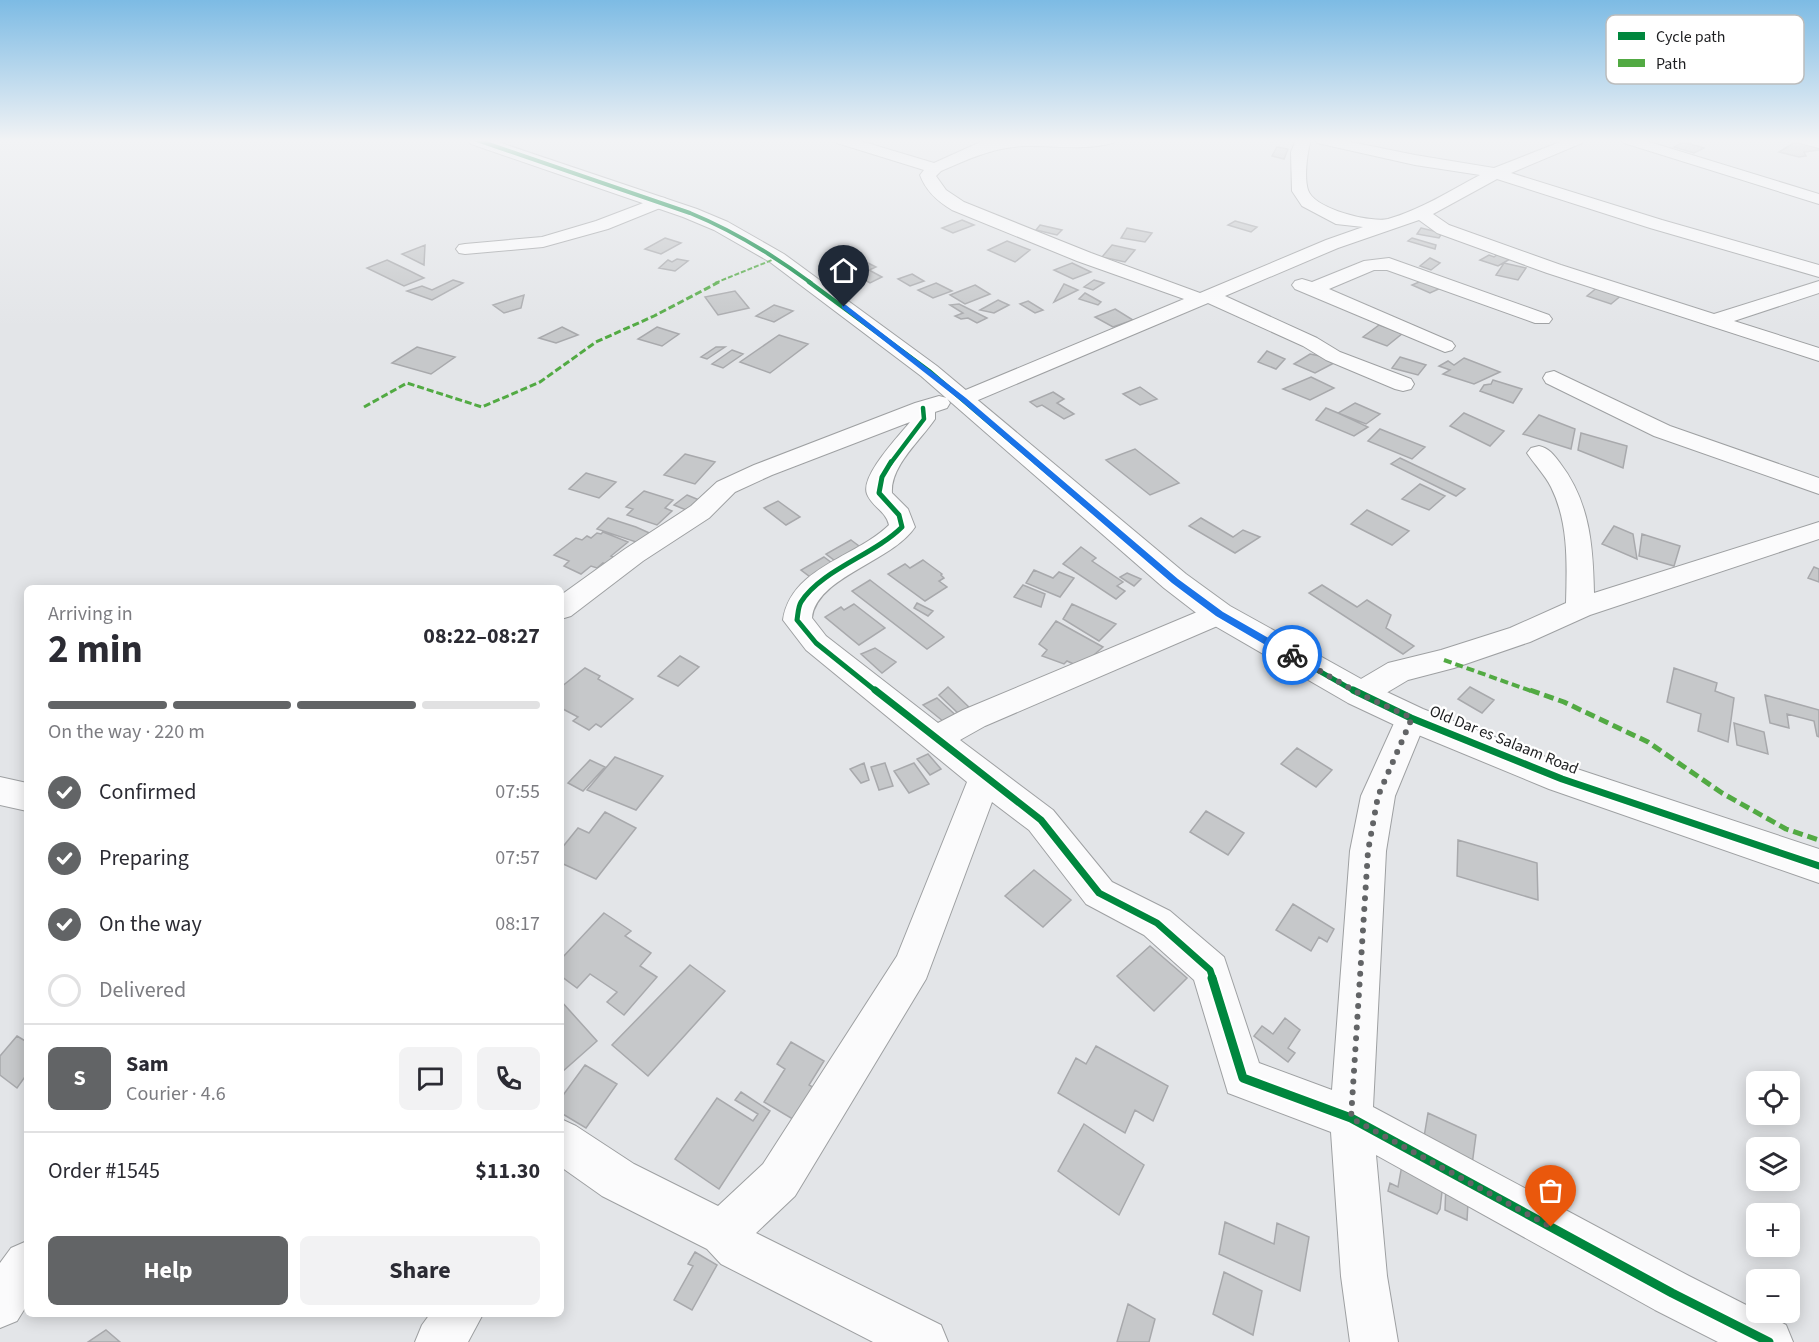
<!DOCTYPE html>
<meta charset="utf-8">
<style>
:root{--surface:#fff;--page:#f2f2f3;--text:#2b2b33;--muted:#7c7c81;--line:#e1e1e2;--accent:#626466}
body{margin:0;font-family:"Source Sans 3",sans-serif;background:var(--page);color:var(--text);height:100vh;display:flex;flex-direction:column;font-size:22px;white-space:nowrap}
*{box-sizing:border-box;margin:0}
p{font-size:20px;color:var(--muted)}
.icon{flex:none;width:33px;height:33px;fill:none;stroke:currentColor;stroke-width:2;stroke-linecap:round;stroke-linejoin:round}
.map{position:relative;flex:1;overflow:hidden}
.panel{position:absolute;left:24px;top:585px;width:540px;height:732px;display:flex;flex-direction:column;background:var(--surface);border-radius:9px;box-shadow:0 3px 15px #0003}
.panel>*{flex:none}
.buttons{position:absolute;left:1746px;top:1071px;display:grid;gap:12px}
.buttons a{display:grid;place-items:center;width:54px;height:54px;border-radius:9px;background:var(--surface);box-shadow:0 3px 15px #0003;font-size:30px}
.pin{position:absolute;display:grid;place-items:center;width:51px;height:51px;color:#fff;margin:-62px -26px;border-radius:50% 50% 50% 0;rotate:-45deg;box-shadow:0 0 6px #0007}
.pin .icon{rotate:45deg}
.courier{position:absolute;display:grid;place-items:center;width:60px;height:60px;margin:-30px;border:4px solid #1a73e8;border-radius:50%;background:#fff;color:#222;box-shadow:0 2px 8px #0007}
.summary em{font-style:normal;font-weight:700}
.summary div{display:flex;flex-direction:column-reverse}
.summary{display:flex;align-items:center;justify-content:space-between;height:102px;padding:0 24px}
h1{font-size:39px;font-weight:700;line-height:45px}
.bar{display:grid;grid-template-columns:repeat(4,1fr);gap:9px 6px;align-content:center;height:72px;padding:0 24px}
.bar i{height:8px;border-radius:4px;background:var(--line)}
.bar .current{background:var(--accent)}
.bar p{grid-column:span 4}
.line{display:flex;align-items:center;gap:15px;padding:0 24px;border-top:2px solid var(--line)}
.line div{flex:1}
.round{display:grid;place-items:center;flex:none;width:63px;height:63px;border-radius:9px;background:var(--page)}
ol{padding:0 24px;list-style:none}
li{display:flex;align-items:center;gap:18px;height:66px}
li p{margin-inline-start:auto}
li .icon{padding:6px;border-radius:50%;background:var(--accent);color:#fff;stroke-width:4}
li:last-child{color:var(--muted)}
li i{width:33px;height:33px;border:3px solid var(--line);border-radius:50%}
.primary-button{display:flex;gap:12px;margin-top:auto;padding:12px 24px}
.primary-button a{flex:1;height:69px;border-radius:9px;background:var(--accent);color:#fff;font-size:24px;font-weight:700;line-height:69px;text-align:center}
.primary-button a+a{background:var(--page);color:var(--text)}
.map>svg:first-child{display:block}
.building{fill:#c6c8ca;stroke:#a8a9ac;stroke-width:1.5}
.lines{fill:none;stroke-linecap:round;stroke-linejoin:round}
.street-casing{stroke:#9ea0a2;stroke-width:2}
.secondary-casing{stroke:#9ea0a2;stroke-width:2}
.street{fill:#fbfbfc;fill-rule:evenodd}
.secondary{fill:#fbfbfc;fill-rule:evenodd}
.quiet-far3{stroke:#52aa43;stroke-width:2;stroke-dasharray:5 2;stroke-linecap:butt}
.quiet-far2{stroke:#52aa43;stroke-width:3;stroke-dasharray:7 3;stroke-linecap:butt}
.quiet-far1{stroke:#52aa43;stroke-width:4;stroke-dasharray:8 4;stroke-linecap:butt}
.quiet{stroke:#52aa43;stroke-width:5;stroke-dasharray:10 5;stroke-linecap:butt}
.cycleway-far4-casing{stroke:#fff;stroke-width:6}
.cycleway-far3-casing{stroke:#fff;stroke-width:8}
.cycleway-far2-casing{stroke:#fff;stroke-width:9}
.cycleway-far1-casing{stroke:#fff;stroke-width:10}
.cycleway-casing{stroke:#fff;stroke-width:13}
.cycleway-far4{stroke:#00873e;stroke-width:4}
.cycleway-far3{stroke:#00873e;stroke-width:4.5}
.cycleway-far2{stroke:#00873e;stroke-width:5}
.cycleway-far1{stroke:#00873e;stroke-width:7}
.cycleway{stroke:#00873e;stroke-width:9}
.route{fill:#1a73e8}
.done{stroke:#626466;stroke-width:6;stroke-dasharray:0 10.8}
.labels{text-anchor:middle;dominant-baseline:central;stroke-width:4.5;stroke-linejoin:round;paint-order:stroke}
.street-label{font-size:16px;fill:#1d1e20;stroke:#fff}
.key{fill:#fff;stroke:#bbbcbc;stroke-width:1.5}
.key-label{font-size:16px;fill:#1d1e20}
</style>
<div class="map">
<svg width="1819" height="1342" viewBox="0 0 1819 1342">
<rect width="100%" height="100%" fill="#e3e5e8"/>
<path class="building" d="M1683,142l21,6 -10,5 -20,-6z
M1795,142l24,6v2l-15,2 2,4 -7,1 -20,-5z
M1277,147l11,2 -4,10 -12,-3z
M962,220l12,5 -21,8 -11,-5z
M1235,221l22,6 -6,5 -23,-7z
M1040,225l22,5 -5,5 -21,-5z
M1127,228l25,5 -7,9 -24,-4z
M1421,228l21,5 -3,5 -22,-4z
M665,238l16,5 -20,11 -16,-5z
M1412,238l24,7 -1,4 -27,-8z
M1007,241l23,9 -15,12 -27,-12z
M425,245l-1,20 -22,-11z
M1112,245l23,5 -10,12 -23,-5z
M1498,254l12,5 -12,7 -18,-6 9,-5 5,2z
M1430,258l10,5 -9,7 -11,-4z
M677,259l11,2 -13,10 -16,-3 9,-8 4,2z
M387,260l23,11 14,7 -20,8 -37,-18z
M862,260l14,7 -7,3 13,7 -12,6 -27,-15z
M1072,263l19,9 -18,7 -19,-9z
M1504,263l22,5 -8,12 -22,-5z
M912,274l12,7 -14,5 -12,-7z
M1426,279l17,8 -13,6 -18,-8z
M453,280l10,3 -31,17 -25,-9 15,-5 10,4z
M1094,280l10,3 -11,7 -9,-3z
M936,283l16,8 -19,7 -15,-8z
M1064,284l14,6 -24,12z
M975,285l15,9 -25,10 -15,-9z
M1599,286l24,8 -12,10 -24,-8z
M735,291l14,17 -31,7 -13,-18z
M1085,293l16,9 -3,3 -19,-6z
M524,295l-3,13 -17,5 -11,-8z
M998,300l11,5 -15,8 -14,-3z
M1028,301l15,9 -8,3 -15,-9z
M959,304l28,14 -10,5 -9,-5 -7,1 -6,-3 8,-3 -13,-8z
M774,305l19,6 -19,11 -18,-6z
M1115,309l18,11 -20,7 -18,-10z
M1379,325l24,8 -16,13 -24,-9z
M562,327l16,8 -22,8 -17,-5z
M657,327l22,7 -17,12 -24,-7z
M779,335l29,9 -38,29 -30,-11z
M417,347l38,10 -24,17 -39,-11z
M716,347h9l-18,12 -6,-2z
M732,350l11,4 -20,14 -11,-4z
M1267,351l18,8 -9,10 -18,-7z
M1310,354l10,2 14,7 -19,10 -21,-9z
M1400,357l26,8 -8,10 -26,-7z
M1464,358l36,14 -26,12 -31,-10 7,-4 -11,-4 9,-5 6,4z
M1311,377l23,11 -24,12 -27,-11z
M1493,380l29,9 -9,14 -33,-12 4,-6 7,-1z
M1140,387l17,12 -17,6 -17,-11z
M1053,392l11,7 -7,4 17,11 -10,5 -22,-14 -5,2 -7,-5z
M1355,403l25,11 -14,10 -28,-11z
M1326,408l12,5 30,14 -14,9 -38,-16z
M1464,413l40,18 -14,15 -40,-20z
M1539,415l36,14 -4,20 -48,-15z
M1380,429l45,18 -13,12 -44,-18z
M1581,433l46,13 -4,22 -45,-18z
M1135,449l44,34 -29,12 -44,-35z
M685,454l30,8 -20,22 -31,-9z
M1400,458l65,31 -9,7 -65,-32z
M586,473l30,9 -17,16 -30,-9z
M1420,484l25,12 -16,14 -27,-11z
M644,491l29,9 -8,8 7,3 -15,14 -30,-10 6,-6 -7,-2z
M687,495l17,7 -13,10 -17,-7z
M778,501l22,16 -14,8 -22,-17z
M1367,510l42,21 -17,14 -41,-21z
M608,518l28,9 18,8 -9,10 -48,-16z
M1201,518l32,19 10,-7 17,7 -25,16 -46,-27z
M1614,526l19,8 4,25 -35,-15z
M603,532l25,10 -17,14 4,2 -8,7 -4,-2 -6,5 -6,-2 -10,8 -17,-8 5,-5 -15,-6 22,-17 6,2 5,-4 4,2 6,-5 4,1z
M1642,534l38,12 -6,20 -35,-10z
M851,540l12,9 -25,14 -12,-9z
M1081,547l15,11 -4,3 31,21 -6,4 8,5 -9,8 -53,-35z
M824,557l12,9 -23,13 -12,-9z
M923,560l19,14 -1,1 3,3 -5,3 8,6 -22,14 -37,-27 17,-10 5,4z
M1814,567l5,2v13l-11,-4z
M1034,570l19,8 6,-6 15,6 -14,19 -34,-14z
M1127,573l14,6 -7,7 -14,-9z
M870,580l74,57 -17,12 -75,-58z
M1023,585l22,9 -4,13 -27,-10z
M1322,585l35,22 10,-7 24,15 -5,13 28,18 -11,8 -94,-61z
M917,603l16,8 -5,5 -14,-8z
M854,604l31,24 -26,17 -34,-28 16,-10 3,3z
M1072,604l44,20 -17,17 -36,-22z
M1056,621l47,26 -23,20 -13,-6 -3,3 -22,-8 5,-6 -8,-6z
M875,648l21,14 -14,11 -21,-19z
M680,656l19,11 -21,19 -20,-10z
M585,668l15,8 -2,3 35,20 -32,28 -5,-3 -7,6 -16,-9 5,-4 -17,-9v-21z
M1674,668l43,15 -2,8 19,7 -6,44 -30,-11 3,-17 -34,-12z
M948,687l24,23 -12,5 -21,-20z
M1470,687l24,13 -12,13 -24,-14z
M1765,695l54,15v27l-2,-1 -3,-15 -27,-7 2,14 -19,-5z
M937,698l25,23 -13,5 -26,-21z
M1734,723l30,9 4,22 -31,-9z
M1297,748l35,22 -16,17 -35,-23z
M928,754l13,15 -11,6 -13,-16z
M615,757l48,19 -27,34 -49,-20z
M590,760l15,7 -22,24 -15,-8z
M864,763l5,17 -8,3 -11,-14z
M885,763l8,23 -14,4 -8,-23z
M914,763l15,21 -20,9 -15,-22z
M1206,811l38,22 -16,22 -38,-23z
M605,812l31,16 -40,51 -35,-16v-14l17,-21 11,5z
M1458,840l79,23 1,37 -81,-24z
M1034,870l37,30 -28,27 -38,-31z
M1293,904l41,25 -7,13 -8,-5 -8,14 -35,-21z
M604,913l27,18 -6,5 26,17 -11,13 17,11 -33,38 -17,-13 10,-10 -27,-18 -13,14 -16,-12v-17z
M1150,946l37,32 -33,33 -37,-35z
M690,965l35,26 -77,85 -36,-31z
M561,1001l36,40 -35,31 -1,-1z
M1285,1018l15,12 -12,18 7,5 -7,9 -34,-26 8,-10 11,8z
M17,1036l10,6v32l-10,14 -17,-13v-19z
M791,1042l33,19 -15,24 7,4 -20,32 -32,-19 21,-33 -8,-5z
M1096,1046l72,40 -15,35 -18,-11 -10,23 -67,-40 18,-35 10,6z
M585,1065l32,19 -31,44 -25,-15v-15z
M741,1092l29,19 -51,78 -44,-30 42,-61 36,23 5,-7 -23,-14z
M1428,1113l48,22 -4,30 -49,-22z
M1084,1124l60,41 -25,50 -61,-44z
M1402,1165l41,18 -3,26 -3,5 -49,-23 2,-8 8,4z
M1446,1183l22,20 -1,17 -22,-10z
M1225,1222l49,22 3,-21 32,14 -9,54 -81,-37z
M695,1252l22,13 -25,45 -18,-10 19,-34 -5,-2z
M1224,1272l38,19 -9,44 -40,-21z
M1128,1304l27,15 -6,23h-32z
M106,1330l14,12h-32z"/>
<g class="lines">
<g class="street-casing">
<path id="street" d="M834,140h23l77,23 51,-23h130l-2,3c-30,8 -58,2 -88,3 -31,1 -57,13 -84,25l-5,5 10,14 18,12 127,51 109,40 126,-53 37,-13 -27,-3 -34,-18 -10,-15 -1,-39 5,-12h15c-4,12 -7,38 -3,50 6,19 63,33 80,29 32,-9 62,-28 92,-44l-65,-10 -98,-22 -2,-3h26l74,15 79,13 71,-28h19l-2,3 -71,30 151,47 157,45v12l-169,-49 -153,-49 -64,35 16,11 112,40 153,49 105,-33v12l-85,28 85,27v13l-272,-88 -110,-40 -18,-13 -81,28 -113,48 92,42 23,14 71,27 3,5 -3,5 -8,2 -8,-2 -69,-29 -23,-14 -95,-43 -244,103 -8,-2 -3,-5 3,-5 228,-95 -107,-38 -125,-51c-15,-9 -26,-19 -32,-35l4,-5 -87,-27z
M1621,140h22l176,54v10l-195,-61z
M1797,140h22v8l-19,-5z
M659,197l6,1 2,4 -2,4 -57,23 -65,18 -78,7 -6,-1 -3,-4 3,-4 6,-1 77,-7 54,-16z
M1389,258l160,57 3,4 -3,4h-14l-148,-53h-13l-45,19 123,53 3,4 -3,4 -7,2 -150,-63 -3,-4 3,-4 7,-2 10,3 52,-21z
M1554,371l116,55 149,52v16l-165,-58 -108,-53 -3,-5 3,-5z
M939,396l8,2 3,5 -3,5 -12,4v7c-14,21 -45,47 -43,74l16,16 7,18c-23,35 -99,50 -103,91l14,18 112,87 25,-13 246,-103 10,-3 10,3 4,7 -4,7 -244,105 -25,14 93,70 59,72 58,29 54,46 35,106 73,27 18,-239 11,-55 39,-86 11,-4 11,4 5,8 -32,78 -9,55 -13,256 316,169 67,34v2h6l24,13 7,17h-75l-63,-32 -279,-155 11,121 11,66h-48l-9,-66 -10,-144 -103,-39 -34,-113 -50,-45 -58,-31 -57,-74 -37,-28 -66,177 -131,217 -39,37 185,92 7,17h-75l-152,-78 -14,-15 -105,-53 -41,-29v-48l15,7 58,38 84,42 45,-42 134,-208 70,-174 -161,-132 -23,-30c8,-53 72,-62 106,-95 -3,-14 -17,-18 -22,-31 -7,-18 32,-58 43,-72l-138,53 -37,17 -26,26 -66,43 -72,55 -10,3v-24l64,-46 66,-43 26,-24 37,-17 161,-62z
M1539,446c10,2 15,9 21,17 30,39 33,83 34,130l225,-71v17l-229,76 -60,27 -76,26 -46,12 -37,22 -11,3 -11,-3 -4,-8 4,-8 39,-23 53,-13 69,-22 56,-25c1,-38 3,-80 -15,-116 -6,-12 -16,-22 -24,-34l4,-5z
M0,777l27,6v28l-27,-6z
M27,1241v64l-10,16 -17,7v-65l11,-15z
M430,1314h53l-15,28h-53l7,-17z"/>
</g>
<g class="secondary-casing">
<path id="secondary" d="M469,140h23l205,69 31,13 56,32 153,112 249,208 44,32 142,79 51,24 151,59 245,81v34l-270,-94 -150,-62 -51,-24 -140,-81 -44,-34 -243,-212 -151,-114 -56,-32 -31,-13 -212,-73z"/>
</g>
<use href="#street" class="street"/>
<use href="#secondary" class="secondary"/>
<path class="quiet-far3" d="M715,283l62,-25"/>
<path class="quiet-far2" d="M364,407l43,-24 75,24 58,-25 56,-40 58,-26 65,-34"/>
<path class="quiet-far1" d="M1444,660l90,32"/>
<path class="quiet" d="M1530,690l34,12 84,40 74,51 64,36 33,11"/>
<g class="cycleway-far4-casing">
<path id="cycleway-far4" d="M477,140l213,73c44,18 83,42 121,70"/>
</g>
<g class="cycleway-far3-casing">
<path id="cycleway-far3" d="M809,282l120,89 109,93
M890,464l34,-45 -1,-11"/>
</g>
<g class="cycleway-far2-casing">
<path id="cycleway-far2" d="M1036,462l139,119 44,33 137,78
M877,692l-61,-49 -19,-23c1,-6 1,-13 4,-18 20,-32 73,-47 101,-75l-3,-12 -20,-22 3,-16 9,-15"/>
</g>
<g class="cycleway-far1-casing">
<path id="cycleway-far1" d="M875,690l166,130 58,73 58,30 53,47 3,9
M1353,690l58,28 151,61 257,87"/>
</g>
<g class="cycleway-casing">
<path id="cycleway" d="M1212,978l31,100 108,40 321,175 97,49"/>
</g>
<use href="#cycleway-far4" class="cycleway-far4"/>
<use href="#cycleway-far3" class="cycleway-far3"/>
<use href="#cycleway-far2" class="cycleway-far2"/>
<use href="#cycleway-far1" class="cycleway-far1"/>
<use href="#cycleway" class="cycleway"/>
</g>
<linearGradient id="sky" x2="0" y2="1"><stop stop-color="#7dbbe4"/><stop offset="0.43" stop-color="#f2f3f5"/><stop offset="1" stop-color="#f2f3f5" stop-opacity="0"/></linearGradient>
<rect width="1819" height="327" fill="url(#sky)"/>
<path class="route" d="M842,305h4l120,93 212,181 45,33 72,41v5h-7l-72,-42 -44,-33 -211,-182 -119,-93z"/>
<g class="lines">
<path class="done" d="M1292,655l68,39 52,24 -34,78 -10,55 -17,267 200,109"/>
</g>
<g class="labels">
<g class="street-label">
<text transform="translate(1504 740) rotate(22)">Old Dar es Salaam Road</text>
</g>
</g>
<rect x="1606" y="15" width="198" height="69" rx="9" class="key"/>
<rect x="1618" y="32" width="27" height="8" fill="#00873e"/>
<rect x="1618" y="59" width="27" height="8" fill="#52aa43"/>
<g class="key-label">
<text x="1656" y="42">Cycle path</text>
<text x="1656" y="69">Path</text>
</g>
</svg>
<div class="buttons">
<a><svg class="icon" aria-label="locate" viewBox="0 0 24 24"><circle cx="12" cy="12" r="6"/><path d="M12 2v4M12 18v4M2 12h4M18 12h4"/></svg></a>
<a><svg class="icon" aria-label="layers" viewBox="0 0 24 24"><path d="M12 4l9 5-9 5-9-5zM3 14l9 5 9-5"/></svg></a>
<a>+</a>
<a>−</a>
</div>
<div class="pin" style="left:1551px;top:1227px;background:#ea580c"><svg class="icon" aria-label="bag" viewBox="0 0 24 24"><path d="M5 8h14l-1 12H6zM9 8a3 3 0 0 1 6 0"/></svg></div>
<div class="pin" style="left:844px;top:307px;background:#1f2937"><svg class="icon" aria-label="home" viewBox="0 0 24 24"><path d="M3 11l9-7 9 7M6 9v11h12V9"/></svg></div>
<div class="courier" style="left:1292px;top:655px"><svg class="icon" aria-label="bike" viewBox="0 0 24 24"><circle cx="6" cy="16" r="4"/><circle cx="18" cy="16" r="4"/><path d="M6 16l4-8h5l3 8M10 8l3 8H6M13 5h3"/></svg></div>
<section class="panel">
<div class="summary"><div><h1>2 min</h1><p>Arriving in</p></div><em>08:22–08:27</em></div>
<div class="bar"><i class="current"></i><i class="current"></i><i class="current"></i><i></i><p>On the way · 220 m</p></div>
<ol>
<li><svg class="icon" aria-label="check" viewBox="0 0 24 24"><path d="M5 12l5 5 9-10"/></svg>Confirmed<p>07:55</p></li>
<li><svg class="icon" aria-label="check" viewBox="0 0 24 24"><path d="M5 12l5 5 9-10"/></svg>Preparing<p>07:57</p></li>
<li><svg class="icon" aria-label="check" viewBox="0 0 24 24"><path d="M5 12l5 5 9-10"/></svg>On the way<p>08:17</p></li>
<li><i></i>Delivered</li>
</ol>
<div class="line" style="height:108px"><b class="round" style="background:var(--accent);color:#fff">S</b><div><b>Sam</b><p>Courier · 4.6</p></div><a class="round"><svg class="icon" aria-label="chat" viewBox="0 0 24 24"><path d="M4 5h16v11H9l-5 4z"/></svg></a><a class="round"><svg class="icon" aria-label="phone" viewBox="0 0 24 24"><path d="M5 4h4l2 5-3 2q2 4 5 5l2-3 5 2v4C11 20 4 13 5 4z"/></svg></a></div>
<div class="line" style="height:78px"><div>Order #1545</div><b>$11.30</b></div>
<div class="primary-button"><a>Help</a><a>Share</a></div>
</section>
</div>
